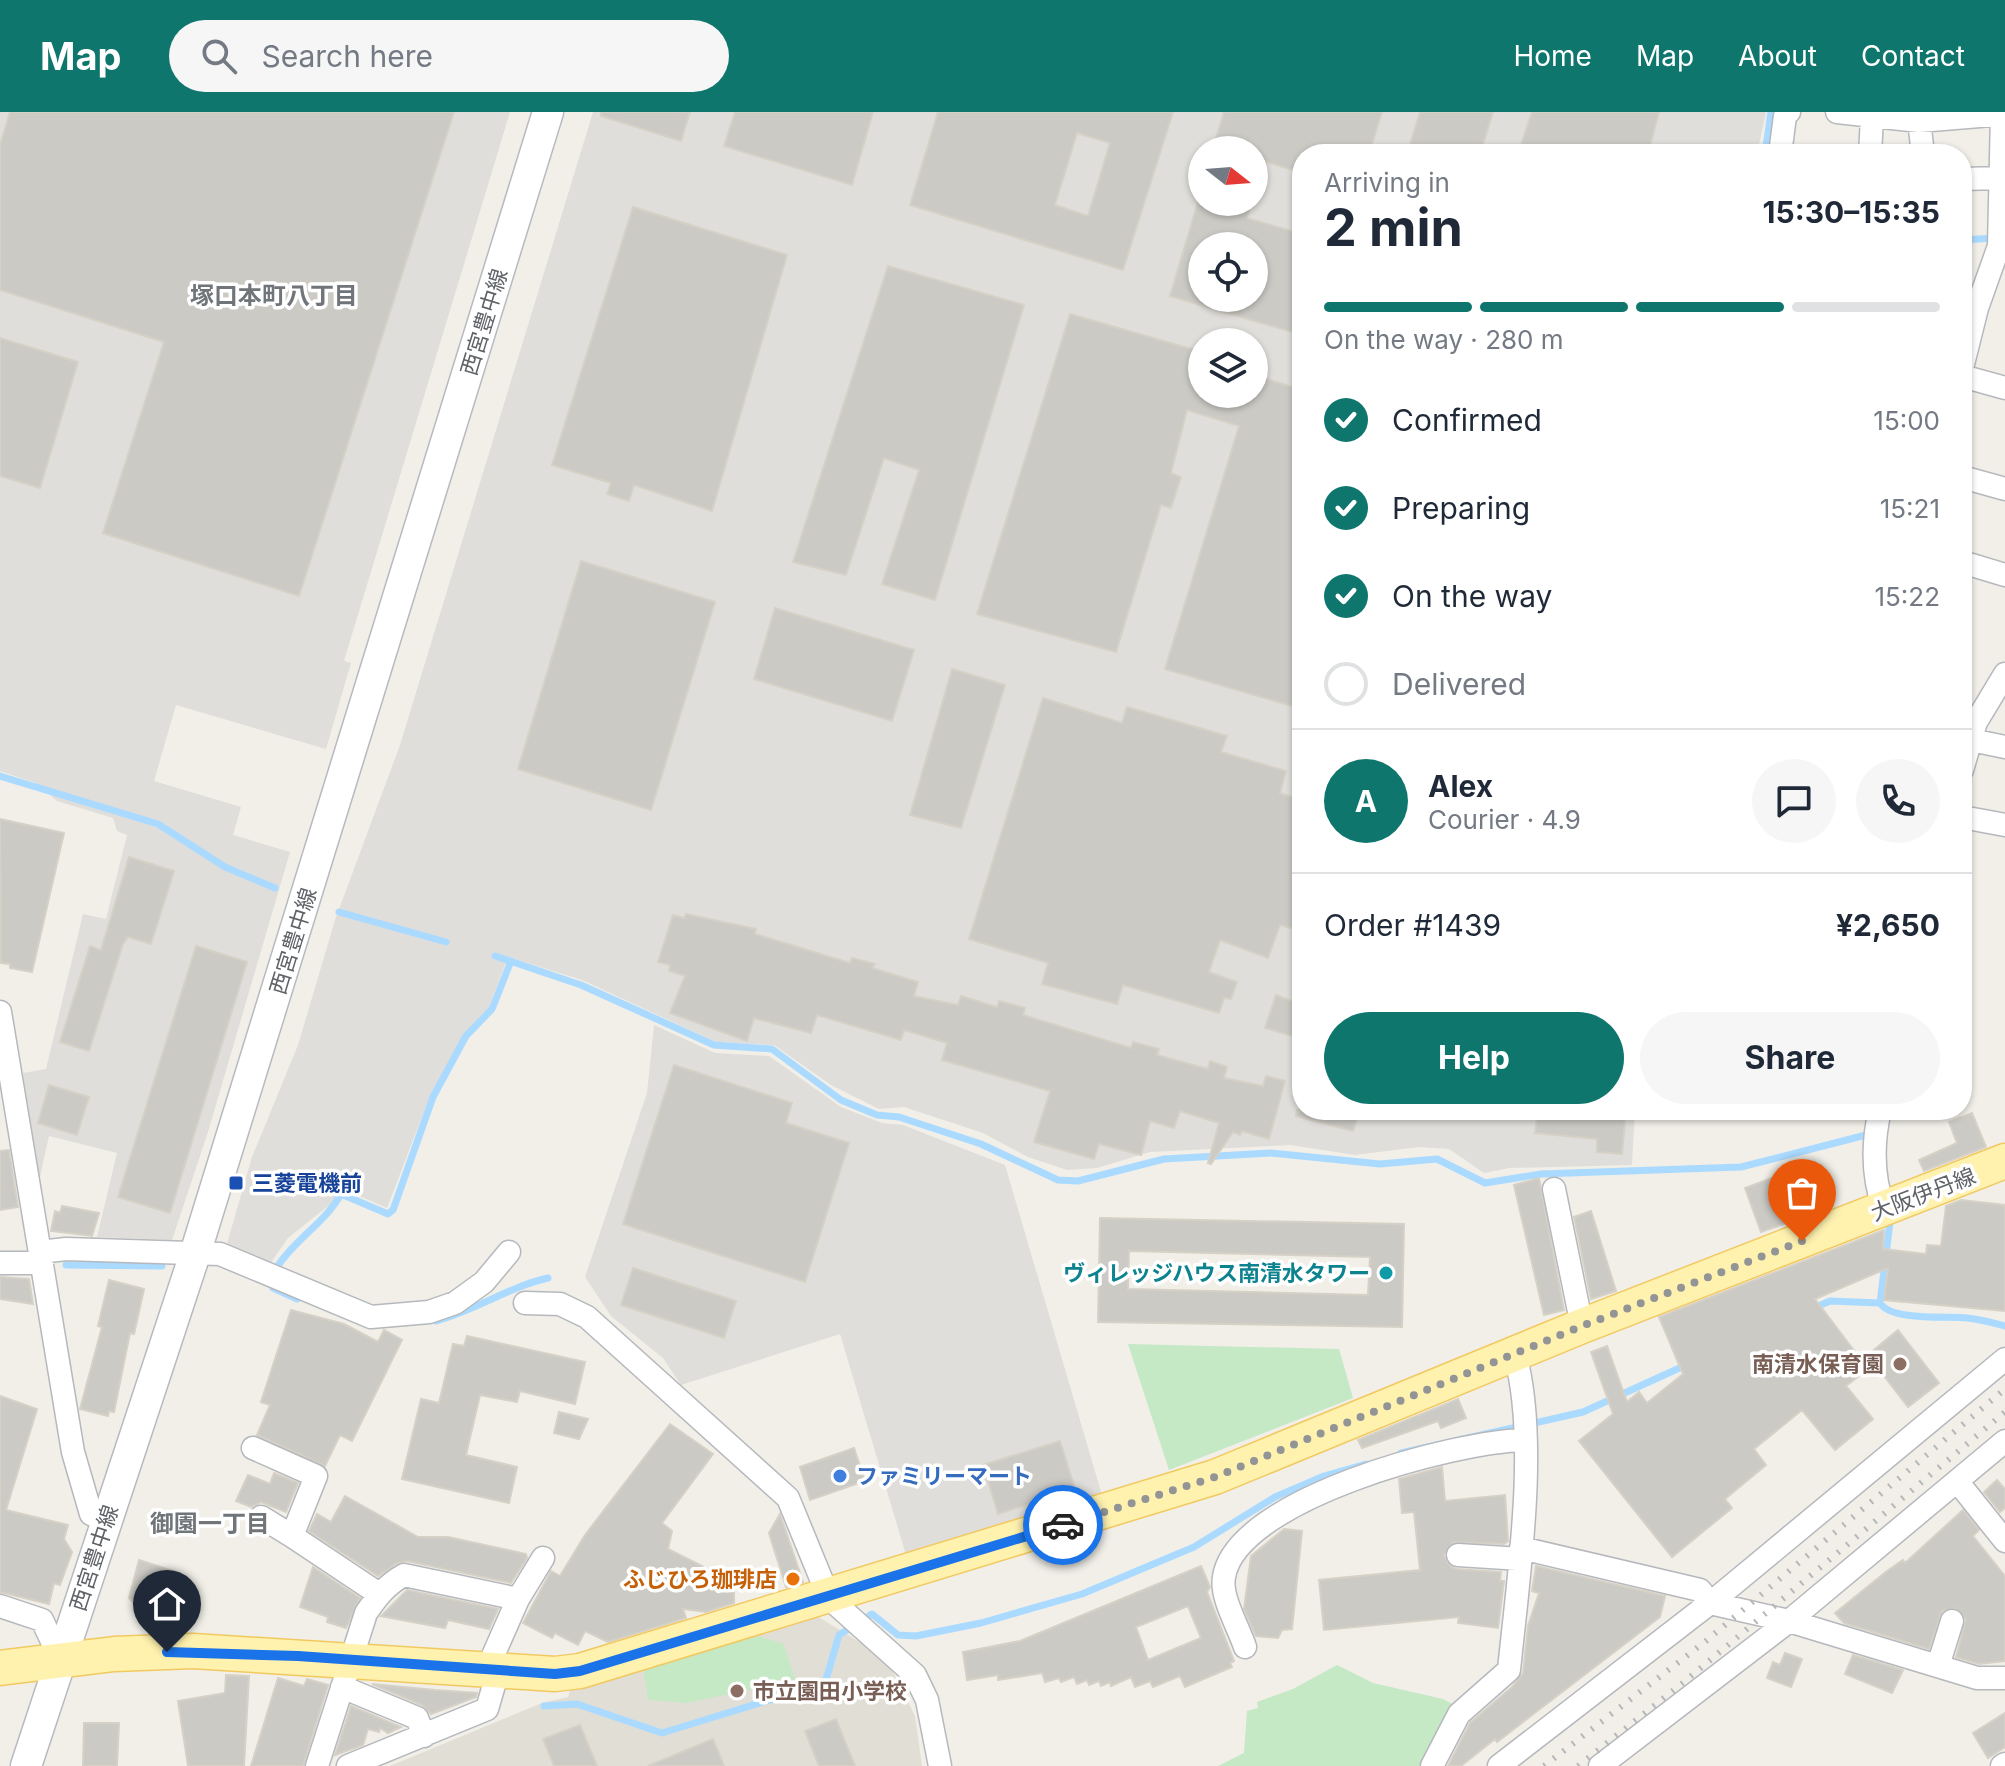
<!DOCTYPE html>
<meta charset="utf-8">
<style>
:root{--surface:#fff;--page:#f6f6f7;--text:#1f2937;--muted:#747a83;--line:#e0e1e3;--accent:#0f766e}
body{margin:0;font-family:Inter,"Noto Sans JP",sans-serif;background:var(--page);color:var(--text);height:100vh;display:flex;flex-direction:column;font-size:30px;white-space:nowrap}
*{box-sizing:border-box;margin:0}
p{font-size:26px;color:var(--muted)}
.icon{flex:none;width:44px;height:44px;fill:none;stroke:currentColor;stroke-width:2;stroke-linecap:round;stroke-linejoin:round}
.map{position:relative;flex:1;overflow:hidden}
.drawer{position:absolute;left:1292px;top:32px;width:680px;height:976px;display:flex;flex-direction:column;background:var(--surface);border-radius:32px;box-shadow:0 2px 6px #0004}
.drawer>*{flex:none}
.needle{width:52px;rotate:107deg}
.buttons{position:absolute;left:1188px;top:24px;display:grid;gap:16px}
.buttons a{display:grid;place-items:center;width:80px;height:80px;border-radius:50%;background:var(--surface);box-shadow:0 2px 6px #0004;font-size:40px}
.pin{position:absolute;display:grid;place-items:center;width:68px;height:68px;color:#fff;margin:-82px -34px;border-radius:50% 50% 50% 0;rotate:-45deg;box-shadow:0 0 8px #0007}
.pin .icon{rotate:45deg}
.courier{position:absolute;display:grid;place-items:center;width:80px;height:80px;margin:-40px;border:6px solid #1a73e8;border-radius:50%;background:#fff;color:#222;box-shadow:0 2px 10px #0007}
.headline em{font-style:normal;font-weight:700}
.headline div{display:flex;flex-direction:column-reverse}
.headline{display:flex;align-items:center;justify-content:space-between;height:136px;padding:0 32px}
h1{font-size:52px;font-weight:700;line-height:60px}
.bar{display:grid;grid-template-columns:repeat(4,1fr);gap:12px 8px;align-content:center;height:96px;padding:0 32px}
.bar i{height:10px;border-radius:6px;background:var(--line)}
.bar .on{background:var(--accent)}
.bar p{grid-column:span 4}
.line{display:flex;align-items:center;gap:20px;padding:0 32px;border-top:2px solid var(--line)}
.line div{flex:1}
.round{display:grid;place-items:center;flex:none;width:84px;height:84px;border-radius:42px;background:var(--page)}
ol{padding:0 32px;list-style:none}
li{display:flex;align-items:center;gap:24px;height:88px}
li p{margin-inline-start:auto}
li .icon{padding:8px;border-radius:50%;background:var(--accent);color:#fff;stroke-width:4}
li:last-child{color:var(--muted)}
li i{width:44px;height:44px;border:4px solid var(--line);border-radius:50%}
.action{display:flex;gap:16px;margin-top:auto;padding:16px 32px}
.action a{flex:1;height:92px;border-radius:48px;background:var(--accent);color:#fff;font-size:32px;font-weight:700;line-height:92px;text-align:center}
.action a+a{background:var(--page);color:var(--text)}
header{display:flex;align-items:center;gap:48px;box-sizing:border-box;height:112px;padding:0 40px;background:var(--accent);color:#fff}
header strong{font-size:38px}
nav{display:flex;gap:44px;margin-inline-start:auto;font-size:28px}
.search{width:560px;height:72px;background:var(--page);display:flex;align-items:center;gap:20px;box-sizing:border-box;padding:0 28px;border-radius:44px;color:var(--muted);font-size:30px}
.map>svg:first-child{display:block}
.industrial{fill:#e0deda;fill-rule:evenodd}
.education{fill:#e1ded6}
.green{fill:#c5e8c5}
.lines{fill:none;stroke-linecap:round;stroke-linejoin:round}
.stream{stroke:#aadaff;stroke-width:7}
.building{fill:#cccac5;stroke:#d6d1c6;stroke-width:2;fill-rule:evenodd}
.minor-casing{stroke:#b5b8bc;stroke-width:25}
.secondary-casing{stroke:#b6babf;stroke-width:33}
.primary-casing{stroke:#f2c960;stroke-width:37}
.minor{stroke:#fff;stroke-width:22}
.secondary{stroke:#fff;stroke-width:30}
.primary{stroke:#fff2af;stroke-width:34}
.rail{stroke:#b6b7b8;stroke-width:6;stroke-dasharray:2 10;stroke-linecap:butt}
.done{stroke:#929495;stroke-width:8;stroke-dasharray:0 14.4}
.route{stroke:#1a73e8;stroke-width:10}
.transit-dot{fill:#1a4fb4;stroke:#fff;stroke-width:3}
.culture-dot{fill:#0f9aa8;stroke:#fff;stroke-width:3}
.education-dot{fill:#8d6e63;stroke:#fff;stroke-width:3}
.shop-dot{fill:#3f7fe0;stroke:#fff;stroke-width:3}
.food-dot{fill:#e8710a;stroke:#fff;stroke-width:3}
.labels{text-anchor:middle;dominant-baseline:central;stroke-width:7;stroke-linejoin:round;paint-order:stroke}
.street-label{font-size:22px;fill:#5f6368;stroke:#fff}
.transit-label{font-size:22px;font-weight:bold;fill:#164399;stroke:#fff;text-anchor:start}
.culture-label{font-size:22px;font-weight:bold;fill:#0d838f;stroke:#fff;text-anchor:end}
.education-label{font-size:22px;font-weight:bold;fill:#785e54;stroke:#fff;text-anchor:end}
.shop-label{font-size:22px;font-weight:bold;fill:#366cbe;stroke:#fff;text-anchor:start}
.food-label{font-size:22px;font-weight:bold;fill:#c56008;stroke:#fff;text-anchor:end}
.neighbourhood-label{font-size:24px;font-weight:bold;fill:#70757a;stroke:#fff}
</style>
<header>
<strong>Map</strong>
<div class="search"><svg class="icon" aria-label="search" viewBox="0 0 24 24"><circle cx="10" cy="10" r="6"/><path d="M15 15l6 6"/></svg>Search here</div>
<nav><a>Home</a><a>Map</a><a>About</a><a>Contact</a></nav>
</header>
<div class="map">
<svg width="2005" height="1654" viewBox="0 0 2005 1654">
<rect width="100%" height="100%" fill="#f1efe8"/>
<path class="industrial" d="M0,0h510l-166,549 7,2 -25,86 -150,-44 -22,76 87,26 -8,28 57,17 -82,280 -36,108 -75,-3 20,-84 -68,-17 -10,45 -16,-108 23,-4 37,-155 23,5 21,-84 -10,-4 -4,-13 -56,-17 -21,-18 -36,-12z
M593,0h1173l-9,42h-455v956h333l-3,55 -123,3 -25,5 -35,-24 -30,-2 -64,8 -65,-10 -140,7 -53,16 -30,2 -39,-13 -45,-24 -79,-26 -25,2 -48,-24 -57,-40 -58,-3 -134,-62 -74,-23 -19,50 -24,26 -35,63 -43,112 -46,-20 -8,14 -45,36 -18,26 -44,-17 26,-90 46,-112 37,-125 65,-175zM1202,38h52v52h-52zM1202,134h52v52h-52zM1202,230h52v52h-52z
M654,913l61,28 54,3 72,51 41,16 21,2 102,40 97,330 -196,60 -66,-221 -159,51 -18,-27 -52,-42 -26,-39 62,-184z"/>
<path class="education" d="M812,1501l59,36 22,23 22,44 7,50h-532l152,-63 26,-6 4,-12z"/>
<path class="green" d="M1128,1232l211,5 14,49 -184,72z
M750,1522l34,10 11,36 -108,23 -39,-3 -5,-32z
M1337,1553l36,18 70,16 15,8 -31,59h-209l26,-13 3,-42 11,-3 -1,-6 36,-13z"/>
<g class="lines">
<path class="stream" d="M1765,42l6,-42
M1962,128l33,-2
M0,664l158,48 67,43 50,21
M339,800l107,30
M495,844l86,29 133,60 58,4 69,51 36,15 22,2 82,27 77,36 20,1 86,-22 107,-6 109,11 57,-5 48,24 56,-9 200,-7 125,-32
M66,1153l96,1
M277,1155c19,-29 48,-44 64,-73l47,20 5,-4 40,-113 33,-61 26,-27 19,-48
M273,1176l24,11
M1880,1191l10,-81
M1814,1196l16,-7 50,2c11,18 66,13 87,15 13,1 26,5 38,8
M436,1209c41,-11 72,-34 112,-43
M1401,1341l182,-41 103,-47
M544,1594l33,-2 85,29 163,-50 14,-48 33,-21 26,21 18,1 65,-13 101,-29 112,-47 81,-50 49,-21 42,-12"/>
</g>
<path class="building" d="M10,0h444l-155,484 -196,-63 61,-191 -164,-52v-145z
M601,0h89l-9,29 -80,-25z
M735,0h138l-21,73 -128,-39z
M938,0h235l-50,158 -213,-65zM1077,21l33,10 -22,73 -33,-11z
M1224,0h158l-13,42h-67v19l-48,-15v-8h-25l-15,-5z
M1420,0h73l-13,42h-73z
M1532,0h127l-11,42h-130z
M1198,90h54l-5,16 55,16v101l-132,-39zM1202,134h52v52h-52z
M633,95l154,48 -75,256 -78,-26 -5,16 -22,-7 4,-11 -59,-18z
M888,154l136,39 -89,295 -53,-16 37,-114 -35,-12 -38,117 -53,-13z
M1070,202l132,38v42h52v-19l48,15v319l-137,-40 74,-243 -52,-16 -16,63 10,4 -10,31 -10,-3 -45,147 -139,-38z
M0,226l78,24 -38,126 -40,-12z
M581,449l134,41 -64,208 -133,-41z
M775,496l139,42 -22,71 -138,-42z
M952,557l53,16 -44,143 -51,-13z
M1043,586l79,25 5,-16 100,29 -6,16 65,19 -6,22 22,7v131l-22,-6 -12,33 -48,-18 -11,32 28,10 -6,17 -7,-1 -5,15 -96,-28 -6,19 -75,-20 6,-21 -79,-24z
M0,707l64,14 -32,139 -22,-4v-4l-9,-1z
M129,745l45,14 -23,73 -23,-7 -5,7 -34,107 -29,-9 30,-96 11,4z
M686,802l70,15 -1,5 95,29 2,-5 23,6 -3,4 46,14 -4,14 44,9 3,-9 36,11 2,-6 26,7 -2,7 108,33 2,-6 26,7 -2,6 51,14 2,-8 17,6 -3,11 39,8 3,-10 19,5 -16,58 -27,-8 -2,4 -7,-3 -22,32 -3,-1 11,-40 -39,-12 -6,17 -24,-7 -9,34 -42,-11 -5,15 -60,-17 16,-51 -108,-31 5,-17 -43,-13 -3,10 -84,-25 -6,18 -57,-15 -7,23 -77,-28 15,-37 -16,-5 1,-6 -12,-3 15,-47 11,3z
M196,834l51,16 -77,251 -52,-16z
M1276,883l26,10v34l-37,-11z
M674,953l118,38 -6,20 63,20 -44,139 -182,-58z
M49,973l40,12 -12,38 -39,-12z
M1297,998h63l-7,21 -57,-15z
M1538,998h88l-4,44 -25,-2v-13l-62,-6z
M1972,1001l14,34 -62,24 -5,-11 38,-17 -8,-21z
M9,1038l9,57 -18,3v-59z
M1782,1062l16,45 -37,13 -16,-44z
M1539,1066l25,132 -20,5 -30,-130z
M1961,1088l44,5v106l-121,-11 4,-32 -73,31 53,70 -22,17 27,33 -38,31 -33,-40 -48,39 12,16 -41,34 7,9 -60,49 -93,-116 34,-27 -22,-62 16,-6 20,56 12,-10 8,11 36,-29 -24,-57 225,-87 -1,19 43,5 1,-9 14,1 5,-40z
M62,1094l37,7 -7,23 -41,-5 4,-20 5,2z
M1591,1099l25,80 -25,8 -17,-82z
M1100,1106l304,6 -2,103 -304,-5zM1129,1139l241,6 -2,38 -240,-6z
M633,1156l103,33 -12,37 -103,-33z
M0,1165l29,2 4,25 -33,-5z
M109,1168l35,9 -10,45 -4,-1 -16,79 -5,-1 -1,5 -28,-7 22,-82 -4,-1z
M291,1198l53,14 34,18 6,-12 18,10 -50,101 -12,-6 -15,31 -68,-31 13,-30 -9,-3z
M1898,1218l41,53 -31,24 -40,-52z
M467,1224l118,26 -10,42 -55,-13 -3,11 -37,-7 -14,60 51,12 -8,36 -107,-24 19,-80 18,4 14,-59 11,2z
M0,1284l37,13 -31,101 62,15 -4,14 8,13 -12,33 -6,-2 -5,21 -49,-12z
M1458,1287l8,19 -25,10 -3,-7 -76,27 -4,-8z
M559,1300l29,7 -9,20 -25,-6z
M670,1312l43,30 -51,69 10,8 -4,18 66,33v21l-28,9 -23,-3 3,9 -78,24 -23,-11 -7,14 -23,-12 -3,5 -29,-15 28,-52 9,5 25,-41z
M1060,1329l15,48 -77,25 -15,-49z
M854,1336l11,33 -55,19 -10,-33z
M1442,1355l3,34 60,-6 3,46 -4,3 -51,-2 -9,13 6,11 6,3 45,3 -1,9h4l-6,47 -40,-5 1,-6 -135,13 -5,-50 101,-10 -6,-58 -12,1 -3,-34z
M274,1361l24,10 -12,29 -25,-10 -10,5 -15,-6 12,-26 22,9z
M1997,1368l8,9v19l-5,4 -16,-20z
M345,1384l73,41h30l78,17 1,4 -16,25 -104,-22 -10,2 -19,13 -69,-45 8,-17 14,8z
M1963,1398l16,20 -6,6 32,40v85l-26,3 -23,-7 10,-38 -11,-11 -13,3 -13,38 -85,-26 -9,-10 52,-42 16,-11 2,3z
M780,1402l23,68 -17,5 -17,-54z
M1284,1417l18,2 -10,98 -10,1 -4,8 -22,-2 -12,-27 7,-53z
M139,1448l40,13 -17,52 -18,-6 1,-4 -16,-17z
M1201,1454l9,21 -3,5 27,69 -4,2 2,4 -47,20 -5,-11 -27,11 -3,-6 -15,6 -4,-10 -20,9 -1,-4 -9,4 -2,-5 -10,4 -2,-5 -10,4 -3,-7 -13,5 -2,-4 -14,4 -3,-9 -44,7v-5l-31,5 -4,-28 57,-11zM1188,1494l13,32 -53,22 -12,-33z
M1536,1454l129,30 -5,21 -163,125 -2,-3 -34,27h-13l22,-43 42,-36 11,-14 5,-47 11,-33 -7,-2z
M313,1455l47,31 -14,30 -19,-6 1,-5 -28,-10z
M407,1478l91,19 -9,20 -41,-9 -3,8 -64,-12z
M1785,1541l17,6 -11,28 -24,-9 6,-16 7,3z
M1853,1543l50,15 -11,23 -47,-19z
M226,1563l23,1 -5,90h-56l-10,-65 47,-8z
M278,1566l26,8 3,-7 21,6 -25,81h-52z
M372,1572l63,6 42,3 -1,4 -45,17 -9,-9z
M351,1594l50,21 -13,6 -8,-5 -1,4 -11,-3 -5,16 -28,10z
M2005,1601v34l-17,11 -15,-25z
M836,1607l19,47h-36l-14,-35z
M84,1611h35l-2,43h-34z
M580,1613l17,41h-43l-11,-27z
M713,1627l11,27h-76z"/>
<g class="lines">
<g class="minor-casing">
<path id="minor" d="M1837,0l82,9 86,-7
M1919,9l4,33
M1780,42l5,-38 4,-4
M1870,42l2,-36
M1962,67l38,-1
M1999,134l3,-132
M1962,256l15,-60 22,-62 6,4
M1962,264l43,12
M1962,365l43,12
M1962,450l43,13
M1971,628l34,7
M1962,658l14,-48 29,-48
M1962,705l43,8
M0,900l73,440 18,62 15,7
M1880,998c-8,34 -8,66 4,99
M1554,1077l28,137
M40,1140l26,-3 154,5 151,63 58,-5 26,-9 29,-21 25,-30
M0,1151h41
M525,1191l35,1 27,13 201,181 41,100 86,77 12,25 13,66
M253,1336l63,28 -24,60 -31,-19
M1957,1369l48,60
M292,1424l87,58
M1521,1436l179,42 10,13 79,18 188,57h28
M1458,1443l63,4
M0,1494l42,14 19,40
M1245,1535c-6,-19 -25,-50 -21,-70 12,-78 232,-136 301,-137
M1938,1554l14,-45
M488,1555l30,-68 25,-41
M342,1575l75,31 7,18
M317,1654l49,-153c11,-16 20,-28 38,-38l114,24
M348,1654l139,-57 12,-41
M1432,1654l27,-52 50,-44c9,-90 30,-229 6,-315
M1499,1654l220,-170 286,-237
M1600,1654l189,-145 216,-180
M2002,1654l3,-2"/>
</g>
<g class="secondary-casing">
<path id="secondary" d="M26,1654l169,-512 353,-1142"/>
</g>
<g class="primary-casing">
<path id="primary" d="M0,1556l114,-14 79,-3 362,23 25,-3 635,-194 367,-151 423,-165"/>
</g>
<use href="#minor" class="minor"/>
<use href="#secondary" class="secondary"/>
<use href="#primary" class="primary"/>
<path class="rail" d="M1544,1654l162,-125 299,-252
M1578,1654l106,-84 321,-270"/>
</g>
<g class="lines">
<path class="done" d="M1063,1413l152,-48 367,-151 220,-85"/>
<path class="route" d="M167,1540l131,4 257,18 25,-3 483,-146"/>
</g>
<rect class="transit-dot" x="228" y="1063" width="16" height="16" rx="4"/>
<circle class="culture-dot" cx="1386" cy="1161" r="8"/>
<g class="education-dot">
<circle cx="1900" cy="1252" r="8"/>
<circle cx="737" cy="1579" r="8"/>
</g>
<circle class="shop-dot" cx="840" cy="1364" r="8"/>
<circle class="food-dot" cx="793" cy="1467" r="8"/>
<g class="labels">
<g class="street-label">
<text transform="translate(484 210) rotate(-73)">西宮豊中線</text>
<text transform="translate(293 829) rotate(-73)">西宮豊中線</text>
<text transform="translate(1923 1082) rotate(-21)">大阪伊丹線</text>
<text transform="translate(94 1446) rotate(-72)">西宮豊中線</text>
</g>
<g class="transit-label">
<text x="252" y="1071">三菱電機前</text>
</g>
<g class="culture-label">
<text x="1370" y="1161">ヴィレッジハウス南清水タワー</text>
</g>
<g class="education-label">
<text x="1884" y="1252">南清水保育園</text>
<text x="753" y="1579" text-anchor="start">市立園田小学校</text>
</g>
<g class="shop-label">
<text x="856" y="1364">ファミリーマート</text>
</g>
<g class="food-label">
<text x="777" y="1467">ふじひろ珈琲店</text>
</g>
<g class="neighbourhood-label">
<text x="274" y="183">塚口本町八丁目</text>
<text x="210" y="1411">御園一丁目</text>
</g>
</g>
</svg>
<div class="buttons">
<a><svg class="needle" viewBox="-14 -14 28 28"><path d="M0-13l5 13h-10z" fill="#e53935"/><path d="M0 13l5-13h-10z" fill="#747a83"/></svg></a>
<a><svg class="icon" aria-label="locate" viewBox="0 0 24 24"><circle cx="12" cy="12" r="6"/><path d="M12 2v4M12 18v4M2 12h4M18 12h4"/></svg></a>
<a><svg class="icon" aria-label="layers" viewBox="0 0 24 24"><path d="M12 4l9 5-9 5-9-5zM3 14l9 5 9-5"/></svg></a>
</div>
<div class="pin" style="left:1802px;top:1129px;background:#ea580c"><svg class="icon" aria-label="bag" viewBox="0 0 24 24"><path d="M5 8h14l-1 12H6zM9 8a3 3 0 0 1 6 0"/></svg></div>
<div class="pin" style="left:167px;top:1540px;background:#1f2937"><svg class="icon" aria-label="home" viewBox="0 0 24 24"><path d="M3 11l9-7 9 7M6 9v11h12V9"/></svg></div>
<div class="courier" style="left:1063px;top:1413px"><svg class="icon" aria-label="car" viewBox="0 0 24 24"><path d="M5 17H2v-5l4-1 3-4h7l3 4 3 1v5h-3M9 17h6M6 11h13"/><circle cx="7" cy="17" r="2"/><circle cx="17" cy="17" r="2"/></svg></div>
<section class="drawer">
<div class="headline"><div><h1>2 min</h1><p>Arriving in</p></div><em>15:30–15:35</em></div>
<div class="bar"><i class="on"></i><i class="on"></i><i class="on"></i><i></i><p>On the way · 280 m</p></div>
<ol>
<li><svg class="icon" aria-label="check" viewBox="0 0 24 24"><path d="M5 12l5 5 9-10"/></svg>Confirmed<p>15:00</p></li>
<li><svg class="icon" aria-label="check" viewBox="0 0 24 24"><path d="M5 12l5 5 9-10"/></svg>Preparing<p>15:21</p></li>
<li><svg class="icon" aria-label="check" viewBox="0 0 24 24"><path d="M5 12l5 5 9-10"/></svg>On the way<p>15:22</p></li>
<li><i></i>Delivered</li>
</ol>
<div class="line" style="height:144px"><b class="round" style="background:var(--accent);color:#fff">A</b><div><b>Alex</b><p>Courier · 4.9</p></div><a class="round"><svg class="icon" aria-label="chat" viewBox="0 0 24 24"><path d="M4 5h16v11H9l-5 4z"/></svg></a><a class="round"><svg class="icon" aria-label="phone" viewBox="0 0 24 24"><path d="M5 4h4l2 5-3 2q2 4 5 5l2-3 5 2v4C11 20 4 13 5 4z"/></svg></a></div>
<div class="line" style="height:104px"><div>Order #1439</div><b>¥2,650</b></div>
<div class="action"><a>Help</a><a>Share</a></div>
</section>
</div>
